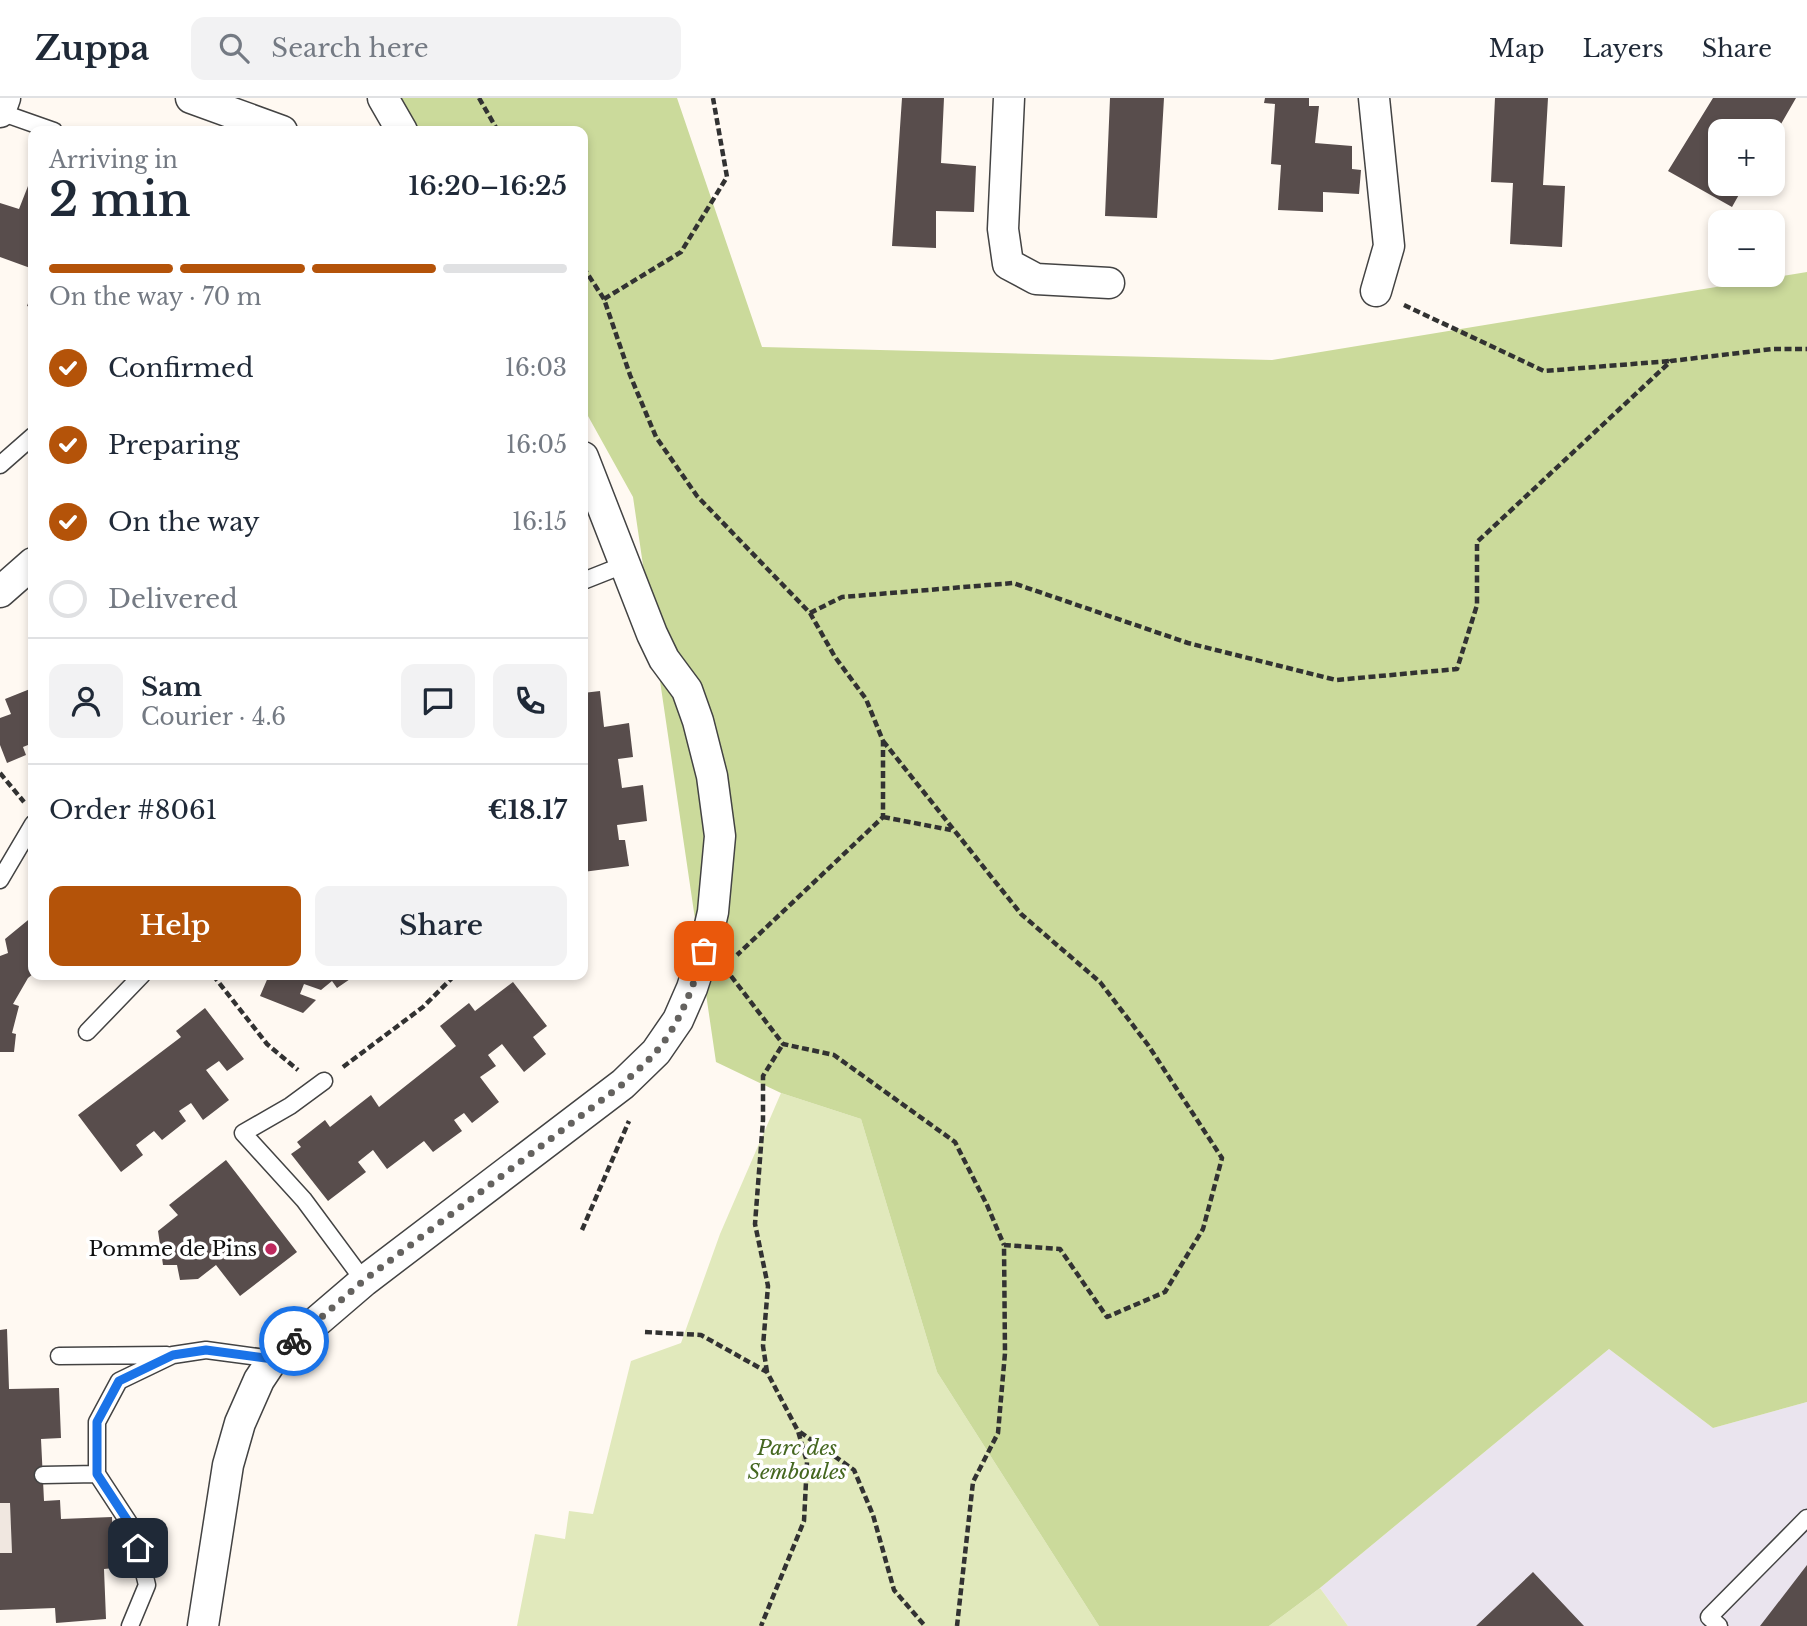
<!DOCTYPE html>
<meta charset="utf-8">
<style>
:root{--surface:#fff;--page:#f2f2f3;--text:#1f2937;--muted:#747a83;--line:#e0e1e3;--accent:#b45309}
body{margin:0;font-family:"Libre Baskerville",serif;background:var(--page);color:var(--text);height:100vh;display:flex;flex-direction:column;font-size:26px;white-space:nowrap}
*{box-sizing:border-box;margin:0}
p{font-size:23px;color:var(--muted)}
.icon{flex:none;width:38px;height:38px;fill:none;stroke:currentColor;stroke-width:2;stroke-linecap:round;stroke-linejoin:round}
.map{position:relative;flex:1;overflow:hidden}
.drawer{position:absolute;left:28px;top:28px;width:560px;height:854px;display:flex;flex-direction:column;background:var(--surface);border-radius:14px;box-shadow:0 4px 10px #0003}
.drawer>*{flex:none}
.tools{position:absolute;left:1708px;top:21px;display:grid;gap:14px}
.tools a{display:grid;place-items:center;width:77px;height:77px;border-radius:14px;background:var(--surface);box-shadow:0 4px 10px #0003;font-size:35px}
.pin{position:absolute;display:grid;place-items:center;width:60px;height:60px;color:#fff;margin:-30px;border-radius:14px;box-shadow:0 4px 10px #0006}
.courier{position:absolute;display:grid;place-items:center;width:70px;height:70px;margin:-35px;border:5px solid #1a73e8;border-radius:50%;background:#fff;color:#222;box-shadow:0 2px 9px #0007}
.overview em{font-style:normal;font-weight:600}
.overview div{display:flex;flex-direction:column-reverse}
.overview{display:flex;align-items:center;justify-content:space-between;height:119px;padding:0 21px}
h1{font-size:46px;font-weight:600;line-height:52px}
.bar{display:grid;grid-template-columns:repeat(4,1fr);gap:10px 7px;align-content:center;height:84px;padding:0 21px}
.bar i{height:9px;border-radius:5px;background:var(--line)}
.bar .active{background:var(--accent)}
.bar p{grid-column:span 4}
.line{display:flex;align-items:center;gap:18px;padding:0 21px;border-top:2px solid var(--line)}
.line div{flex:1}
.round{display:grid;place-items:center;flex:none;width:74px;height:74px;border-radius:14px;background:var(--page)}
ol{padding:0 21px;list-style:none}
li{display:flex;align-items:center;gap:21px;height:77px}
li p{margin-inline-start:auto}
li .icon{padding:7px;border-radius:50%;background:var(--accent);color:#fff;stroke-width:4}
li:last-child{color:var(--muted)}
li i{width:38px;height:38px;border:4px solid var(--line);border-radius:50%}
.button{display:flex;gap:14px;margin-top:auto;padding:14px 21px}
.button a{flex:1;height:80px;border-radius:14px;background:var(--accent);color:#fff;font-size:28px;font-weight:600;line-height:80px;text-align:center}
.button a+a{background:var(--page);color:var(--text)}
header{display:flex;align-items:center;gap:42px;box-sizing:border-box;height:98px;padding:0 35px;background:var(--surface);border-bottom:2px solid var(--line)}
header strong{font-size:33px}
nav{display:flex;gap:38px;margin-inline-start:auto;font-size:24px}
.search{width:490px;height:63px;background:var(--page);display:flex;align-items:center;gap:18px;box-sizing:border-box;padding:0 24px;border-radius:14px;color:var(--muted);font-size:26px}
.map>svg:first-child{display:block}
.industrial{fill:#eae4ee}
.green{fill:#e1e9bc}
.forest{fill:#cbda9b}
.plaza{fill:#f0e7e0}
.building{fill:#584d4c}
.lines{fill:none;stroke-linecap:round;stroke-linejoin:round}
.lane-casing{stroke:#434343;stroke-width:19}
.street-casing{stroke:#434343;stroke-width:33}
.path{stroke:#323232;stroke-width:4.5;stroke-dasharray:7 3.5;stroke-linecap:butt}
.lane{stroke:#fff;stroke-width:16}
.street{stroke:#fff;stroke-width:30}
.done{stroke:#64625f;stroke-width:7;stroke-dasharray:0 12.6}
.route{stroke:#1a73e8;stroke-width:9}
.poi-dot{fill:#be295e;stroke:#fff;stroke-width:2.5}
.labels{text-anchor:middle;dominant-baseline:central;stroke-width:7;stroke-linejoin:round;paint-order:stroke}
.poi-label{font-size:21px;fill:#101010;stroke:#fff;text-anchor:end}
.park-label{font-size:21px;font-style:italic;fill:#456720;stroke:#fff}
</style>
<header>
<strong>Zuppa</strong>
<div class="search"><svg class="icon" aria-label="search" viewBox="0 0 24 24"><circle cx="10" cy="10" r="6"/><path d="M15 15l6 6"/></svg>Search here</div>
<nav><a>Map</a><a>Layers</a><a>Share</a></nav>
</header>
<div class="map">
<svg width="1807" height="1528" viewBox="0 0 1807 1528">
<rect width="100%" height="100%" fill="#fff9f2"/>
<path class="industrial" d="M1609,1251l104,79 94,-26v224h-459l-28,-38z"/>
<path class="green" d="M781,995l80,26 76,253 162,254h-582l18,-92 30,5 4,-28 24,3 38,-153 50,-18 39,-109z
M1320,1490l28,38h-79z"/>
<path class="forest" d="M398,0h279l85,249 510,13 535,-88v1130l-94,26 -104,-79 -289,239 -51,38h-170l-162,-254 -76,-253 -80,-26 -65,-31 -83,-565 -50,-90v-276h-164z"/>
<path class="plaza" d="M0,1405h10l2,50h-12z"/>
<path class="building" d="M902,0h42l-3,65 35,3 -2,46 -38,-1v37l-44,-2z
M1110,0h54l-7,120 -52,-2z
M1265,0h44v8h10l-4,37 37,3v23l9,1 -2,24 -36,-2v20l-45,-2 3,-45 -10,-1 4,-60 -11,-1z
M1495,0h53l-5,87 22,1 -3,61 -52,-3 3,-61 -22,-1z
M1713,0h83l-23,40v-7h-53v53h25l-13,23 -64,-36z
M28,88l5,2v81l-33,-12v-54l19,6z
M33,192v18l-6,-2z
M30,591l3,9v45l-10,4 3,8 -19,8 -7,-18v-27l11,-4 -6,-15z
M600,593l4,36 25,-4 4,34 -15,2 4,29 21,-3 4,36 -30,4 2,15h6l4,26 -46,6v-179z
M33,818v58l-5,4 -15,26 6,2 -7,27 4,1 -2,18h-14v-96l8,-3 -3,-14z
M269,877h87l-19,13 -5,-7 -11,9 -17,-6 -4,10 16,6 -13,13 -43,-17z
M513,884l34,44 -14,11 13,17 -22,18 -22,-28 -14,11 8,11 -16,11 19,25 -27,21 -8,-10 -10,7 8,11 -29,21 -9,-11 -37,28 -14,-19 -15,12 8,10 -38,29 -37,-47 10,-7 -4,-5 28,-22 5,7 41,-32 8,12 77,-61 -16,-20 29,-23 6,8z
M205,910l39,51 -17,12 -8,-10 -13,9 23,30 -26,20 -12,-17 -12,8 7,10 -24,19 -8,-9 -18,14 7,10 -22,17 -43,-57 103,-78 -5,-6z
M226,1062l71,92 -57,44 -24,-31 -18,14 -18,1 -3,-15h-14l-5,-34 20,-16 -9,-10z
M7,1231l2,60 50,-1 2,50 -20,1 3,62 16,-1 1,19 51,-2 2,51 -10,1 2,50 -50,4 -1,-15 -55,2v-57h12l-2,-50h-10v-173z
M1807,1467v61h-47z
M1533,1474l51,54h-108z"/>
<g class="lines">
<g class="lane-casing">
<path id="lane" d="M0,14l54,19
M0,367l33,-29
M583,483l43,-17
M0,782l33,-56
M87,934l55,-57
M324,983l-34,25 -47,27 61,67 60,81
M59,1258l108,-1
M43,1377l54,-1
M130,1528l17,-41 -14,-56 -36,-55v-52l22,-41 54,-26 33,-5 67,9
M1719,1528l-10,-9 98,-99"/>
</g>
<g class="street-casing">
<path id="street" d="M191,0l91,33
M383,0l19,33
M1009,0l-6,131 5,35 28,15 73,4
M1374,0l15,148 -13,45
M0,14l5,-14
M0,494l33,-29
M203,1528l25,-161 12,-42 19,-43 14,-21 91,-78 259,-197 33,-32 22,-32 14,-32 12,-37 9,-39 7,-76 -8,-60 -14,-55 -11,-31 -23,-31 -12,-25 -69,-177"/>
</g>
<path class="path" d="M479,0l19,33
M583,169l21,32 26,76 26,62 41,59 113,117 25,44 31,42 17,42v76l-146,138
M604,201l77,-47 46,-75 -14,-79
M1404,207l140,66 126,-10
M810,515l32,-16 171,-14 175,60 148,37 121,-11 20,-64v-63l194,-181 101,-12h35
M883,643l138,173 79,68 48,63 74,113 -19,71 -38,63 -58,25 -47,-68 -56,-4 1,108 -7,80 -25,49 -16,144
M0,675l24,29
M883,719l68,13
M213,877l54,69 31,26
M731,878l52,68 51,11 121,87 32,63 17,40
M343,969l80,-60 32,-32
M582,1132l47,-109
M645,1234l56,3 66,37 31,59 9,31 -3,59 -43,105
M767,1274l-4,-26 5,-60 -13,-62 8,-104v-44l20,-32
M800,1334l54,38 19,45 21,75 31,36"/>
<use href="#lane" class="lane"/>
<use href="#street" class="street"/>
</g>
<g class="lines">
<path class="done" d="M294,1243l69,-60 260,-197c10,-10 22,-20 31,-30 26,-29 39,-67 50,-103"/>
<path class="route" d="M138,1450l-5,-19 -36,-55v-52l22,-41 54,-26 33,-5 67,9 21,-18"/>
</g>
<circle class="poi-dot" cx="271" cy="1151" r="7"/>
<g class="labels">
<g class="poi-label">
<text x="257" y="1151">Pomme de Pins</text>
</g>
<g class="park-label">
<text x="797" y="1350">Parc des<tspan x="797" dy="24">Semboules</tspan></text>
</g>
</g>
</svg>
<div class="tools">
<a>+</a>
<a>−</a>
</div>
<div class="pin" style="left:704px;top:853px;background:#ea580c"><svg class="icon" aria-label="bag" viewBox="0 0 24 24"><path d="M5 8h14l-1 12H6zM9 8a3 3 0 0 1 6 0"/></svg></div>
<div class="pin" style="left:138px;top:1450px;background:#1f2937"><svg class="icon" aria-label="home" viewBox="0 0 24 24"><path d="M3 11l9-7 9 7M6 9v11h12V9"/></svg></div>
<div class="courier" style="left:294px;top:1243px"><svg class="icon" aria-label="bike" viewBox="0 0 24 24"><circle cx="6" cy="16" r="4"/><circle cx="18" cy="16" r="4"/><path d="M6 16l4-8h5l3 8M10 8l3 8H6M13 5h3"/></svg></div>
<section class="drawer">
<div class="overview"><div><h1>2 min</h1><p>Arriving in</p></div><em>16:20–16:25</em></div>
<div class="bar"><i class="active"></i><i class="active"></i><i class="active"></i><i></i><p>On the way · 70 m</p></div>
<ol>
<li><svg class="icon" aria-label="check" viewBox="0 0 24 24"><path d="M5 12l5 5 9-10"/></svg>Confirmed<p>16:03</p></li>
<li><svg class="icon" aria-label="check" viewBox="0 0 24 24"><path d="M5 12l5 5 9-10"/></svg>Preparing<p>16:05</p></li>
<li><svg class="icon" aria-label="check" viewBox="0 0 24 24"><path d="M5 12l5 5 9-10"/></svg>On the way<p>16:15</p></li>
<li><i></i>Delivered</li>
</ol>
<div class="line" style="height:126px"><a class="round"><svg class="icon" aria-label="person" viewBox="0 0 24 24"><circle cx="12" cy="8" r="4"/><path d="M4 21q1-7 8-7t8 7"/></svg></a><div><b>Sam</b><p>Courier · 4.6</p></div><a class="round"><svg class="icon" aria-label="chat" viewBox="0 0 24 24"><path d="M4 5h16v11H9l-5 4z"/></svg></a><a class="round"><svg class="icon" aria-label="phone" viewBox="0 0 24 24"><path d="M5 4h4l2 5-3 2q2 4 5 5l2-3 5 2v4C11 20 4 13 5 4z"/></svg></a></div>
<div class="line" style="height:91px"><div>Order #8061</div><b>€18.17</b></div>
<div class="button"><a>Help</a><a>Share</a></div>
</section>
</div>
